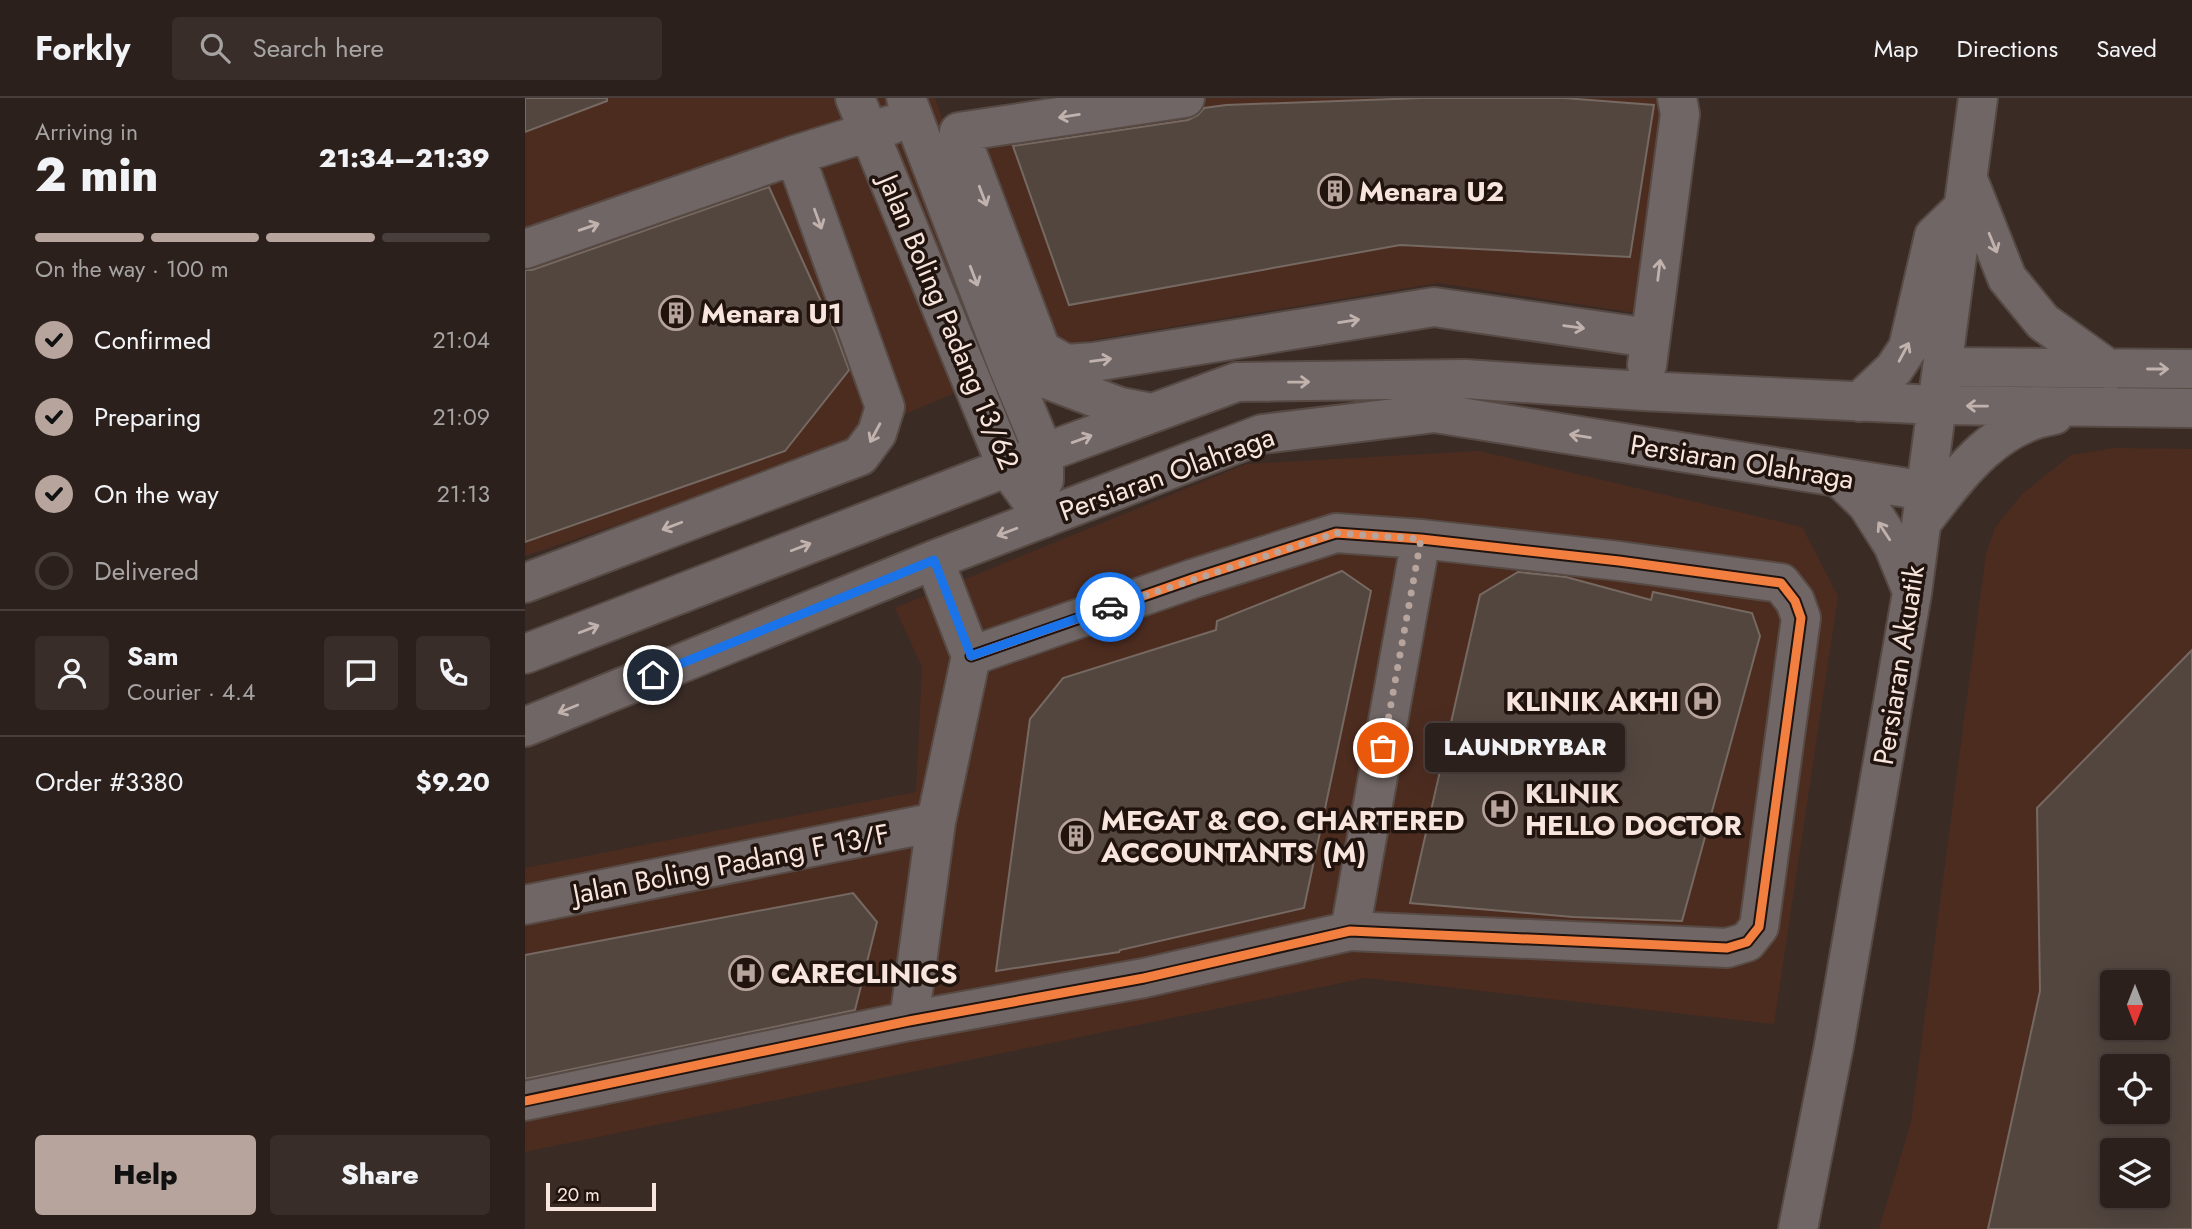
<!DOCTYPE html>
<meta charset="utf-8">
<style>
:root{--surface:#2c201c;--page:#382d29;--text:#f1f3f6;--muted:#a6a3a3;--line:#483e3b;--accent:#b6a49d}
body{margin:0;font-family:Jost,sans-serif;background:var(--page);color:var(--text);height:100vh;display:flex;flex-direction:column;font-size:26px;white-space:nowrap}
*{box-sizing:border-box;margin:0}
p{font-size:23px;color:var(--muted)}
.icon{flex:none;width:38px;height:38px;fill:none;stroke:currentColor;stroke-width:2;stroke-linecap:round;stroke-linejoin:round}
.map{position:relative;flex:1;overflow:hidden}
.sheet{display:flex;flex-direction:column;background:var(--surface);width:525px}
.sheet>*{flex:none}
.needle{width:46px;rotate:180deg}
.buttons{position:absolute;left:1575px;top:872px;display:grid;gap:14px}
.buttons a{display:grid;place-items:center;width:70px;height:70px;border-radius:7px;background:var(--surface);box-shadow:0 7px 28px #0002,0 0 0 2px var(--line);font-size:35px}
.scale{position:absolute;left:21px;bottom:18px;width:110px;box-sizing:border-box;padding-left:7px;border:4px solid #f8e5dd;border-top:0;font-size:19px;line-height:24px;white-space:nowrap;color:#f8e5dd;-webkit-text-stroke:5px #21140f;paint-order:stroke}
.pin{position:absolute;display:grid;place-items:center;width:60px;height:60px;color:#fff;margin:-30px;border:4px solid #fff;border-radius:50%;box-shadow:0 2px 7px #0007}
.courier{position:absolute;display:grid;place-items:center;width:70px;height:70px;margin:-35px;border:5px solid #1a73e8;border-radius:50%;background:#fff;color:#222;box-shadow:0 2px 9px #0007}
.bubble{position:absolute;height:49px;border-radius:7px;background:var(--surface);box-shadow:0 7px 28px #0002,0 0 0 2px var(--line);font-size:23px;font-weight:800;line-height:49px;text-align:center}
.overview em{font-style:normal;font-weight:800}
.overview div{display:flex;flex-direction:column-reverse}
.overview{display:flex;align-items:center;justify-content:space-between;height:119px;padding:0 35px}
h1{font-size:46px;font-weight:800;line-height:52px}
.bar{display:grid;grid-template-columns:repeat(4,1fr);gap:10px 7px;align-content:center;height:84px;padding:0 35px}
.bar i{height:9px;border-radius:5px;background:var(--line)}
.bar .current{background:var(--accent)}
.bar p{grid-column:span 4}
.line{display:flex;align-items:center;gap:18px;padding:0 35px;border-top:2px solid var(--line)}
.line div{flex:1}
.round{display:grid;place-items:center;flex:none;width:74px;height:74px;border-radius:7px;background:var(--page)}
ol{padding:0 35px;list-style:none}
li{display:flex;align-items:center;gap:21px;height:77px}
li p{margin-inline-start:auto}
li .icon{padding:7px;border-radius:50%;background:var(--accent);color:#111;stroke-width:4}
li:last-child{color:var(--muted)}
li i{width:38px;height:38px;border:4px solid var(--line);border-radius:50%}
.cta{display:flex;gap:14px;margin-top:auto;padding:14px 35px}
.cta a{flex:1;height:80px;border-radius:7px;background:var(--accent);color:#111;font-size:28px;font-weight:800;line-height:80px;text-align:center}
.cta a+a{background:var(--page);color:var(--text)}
header{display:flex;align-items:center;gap:42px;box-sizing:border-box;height:98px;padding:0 35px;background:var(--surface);border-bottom:2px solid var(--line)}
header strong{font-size:33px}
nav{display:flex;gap:38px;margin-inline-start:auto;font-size:24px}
.search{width:490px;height:63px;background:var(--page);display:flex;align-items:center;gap:18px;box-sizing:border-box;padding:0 24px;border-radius:7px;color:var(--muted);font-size:26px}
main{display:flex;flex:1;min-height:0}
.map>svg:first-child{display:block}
.built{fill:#4d2c20;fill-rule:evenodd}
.building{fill:#52463f;stroke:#756962;stroke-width:2;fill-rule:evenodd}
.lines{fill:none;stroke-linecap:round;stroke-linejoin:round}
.minor-casing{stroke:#574a44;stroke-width:42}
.minor{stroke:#6f6665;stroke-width:38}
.cycleway-casing{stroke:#21140f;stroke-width:13}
.cycleway{stroke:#f27e40;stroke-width:9}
.oneway{stroke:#c1b2ad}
.done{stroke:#b6a49d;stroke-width:7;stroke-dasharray:0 12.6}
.route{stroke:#1a73e8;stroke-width:9}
.labels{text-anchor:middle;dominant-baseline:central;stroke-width:7;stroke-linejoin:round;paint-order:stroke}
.poi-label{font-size:28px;font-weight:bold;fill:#f8e5dd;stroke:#21140f;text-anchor:start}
.street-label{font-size:28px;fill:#f8e5dd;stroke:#21140f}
</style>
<header>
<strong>Forkly</strong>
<div class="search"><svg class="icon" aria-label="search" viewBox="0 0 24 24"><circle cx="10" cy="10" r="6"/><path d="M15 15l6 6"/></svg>Search here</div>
<nav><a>Map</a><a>Directions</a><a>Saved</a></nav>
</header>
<main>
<section class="sheet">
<div class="overview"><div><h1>2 min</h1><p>Arriving in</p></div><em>21:34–21:39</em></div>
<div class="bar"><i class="current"></i><i class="current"></i><i class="current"></i><i></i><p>On the way · 100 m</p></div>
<ol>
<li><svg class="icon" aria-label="check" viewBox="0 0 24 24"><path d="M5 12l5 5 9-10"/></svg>Confirmed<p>21:04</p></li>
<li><svg class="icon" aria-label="check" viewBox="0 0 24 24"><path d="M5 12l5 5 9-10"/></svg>Preparing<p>21:09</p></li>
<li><svg class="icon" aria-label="check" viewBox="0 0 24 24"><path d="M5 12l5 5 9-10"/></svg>On the way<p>21:13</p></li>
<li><i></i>Delivered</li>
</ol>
<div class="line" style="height:126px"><a class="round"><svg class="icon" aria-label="person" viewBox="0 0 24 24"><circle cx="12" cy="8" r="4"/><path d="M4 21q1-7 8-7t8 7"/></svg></a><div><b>Sam</b><p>Courier · 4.4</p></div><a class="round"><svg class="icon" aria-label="chat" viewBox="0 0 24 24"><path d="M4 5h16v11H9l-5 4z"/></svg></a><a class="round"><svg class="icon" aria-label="phone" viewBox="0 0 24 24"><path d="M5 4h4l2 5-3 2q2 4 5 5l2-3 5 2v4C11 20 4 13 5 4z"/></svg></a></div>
<div class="line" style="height:91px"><div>Order #3380</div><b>$9.20</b></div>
<div class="cta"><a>Help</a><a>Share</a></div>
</section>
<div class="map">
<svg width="1667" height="1131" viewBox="0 0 1667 1131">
<rect width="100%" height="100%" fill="#3a2b25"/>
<path class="built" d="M0,0h410l8,22 152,-22h569l-28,215 -198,-30 -364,60 -335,141 -214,72z
M1590,350l77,1v780h-313l32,-107 75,-568 9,-26 27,-34 49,-39zM1587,884h46v45h-46zM1587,968h46v45h-46zM1587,1052h46v45h-46z
M954,353l323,76 36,69 -64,428 -409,-46 -840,174v-284l391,-76 6,-125 -27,-59 351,-144z"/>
<path class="building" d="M0,0h82v3l-82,31z
M897,0h142l90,7 -24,152 -230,-12 -331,60 -56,-159 175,-26 10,-5 6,-7 22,-3z
M244,89l66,145 14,38 -64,81 -260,91v-272h7z
M817,473l29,20 -67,317 -184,42 -1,2 -123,19 34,-252 33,-41 153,-48 1,-9z
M993,474l48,5 85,23 2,-8 99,21 8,23 -78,285 -109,-4 -163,-14 70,-308z
M1667,552v579h-204l52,-238 -3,-183zM1587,884h46v45h-46zM1587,968h46v45h-46zM1587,1052h46v45h-46z
M328,795l24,29 -22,88 -330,69v-124z"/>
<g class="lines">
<g class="minor-casing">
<path id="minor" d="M330,0l152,369 37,51
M381,0l101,266 37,89v27
M660,0l-226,34 82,218 25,14 28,-2 340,-55 216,31
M1444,84l38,96 36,44 67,48
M0,151l270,-94 96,-30
M1122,267l33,-251 -3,-16
M1418,269l249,2
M500,273l95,36 32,6
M1334,304l35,-33 14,-21 26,-112 27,-26
M1316,381l26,25 26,41 19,46
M1397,424c35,-45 72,-98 132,-107
M409,462l37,96
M0,485l335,-127 17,-23 8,-26 -90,-252
M0,556l519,-201 193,-71 228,-3 178,12 294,14 255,3
M0,629l409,-167 328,-126 173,-21 491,78
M0,807l411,-83
M825,833l71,-392
M384,923l27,-199 35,-166
M0,1003l384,-80 235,-43 206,-47 377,17 20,-6 12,-15 42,-309 -6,-17 -14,-18 -162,-22 -198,-22 -85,-6 -141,45 -224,78
M1273,1131l36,-184 78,-452 66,-495"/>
</g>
<use href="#minor" class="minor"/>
<g class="cycleway-casing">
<path id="cycleway" d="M0,1003l384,-80 235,-43 206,-47 377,17 20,-6 12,-15 42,-309 -6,-17 -14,-18 -162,-22 -198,-22 -85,-6 -141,45 -224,78"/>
</g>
<use href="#cycleway" class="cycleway"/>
</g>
<defs><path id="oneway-shaft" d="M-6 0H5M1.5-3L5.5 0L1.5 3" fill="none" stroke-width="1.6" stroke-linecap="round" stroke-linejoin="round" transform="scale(1.75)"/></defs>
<g class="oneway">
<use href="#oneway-shaft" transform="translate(544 18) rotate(171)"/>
<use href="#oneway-shaft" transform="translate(458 98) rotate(69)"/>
<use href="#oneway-shaft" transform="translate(293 121) rotate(70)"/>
<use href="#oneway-shaft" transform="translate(64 129) rotate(-19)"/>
<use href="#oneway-shaft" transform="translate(1468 145) rotate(68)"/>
<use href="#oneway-shaft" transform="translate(1134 172) rotate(-83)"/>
<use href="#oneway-shaft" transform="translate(449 178) rotate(69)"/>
<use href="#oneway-shaft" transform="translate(824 223) rotate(-9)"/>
<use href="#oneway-shaft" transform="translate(1049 229) rotate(8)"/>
<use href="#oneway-shaft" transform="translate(1379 254) rotate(-62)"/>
<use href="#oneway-shaft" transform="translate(576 262) rotate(-8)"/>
<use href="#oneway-shaft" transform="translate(1633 271)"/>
<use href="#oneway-shaft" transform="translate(774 284) rotate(-1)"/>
<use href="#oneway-shaft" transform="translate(1452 308) rotate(-179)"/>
<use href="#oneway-shaft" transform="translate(350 335) rotate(118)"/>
<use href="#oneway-shaft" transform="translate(1055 338) rotate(-171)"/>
<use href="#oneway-shaft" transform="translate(557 341) rotate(-20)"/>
<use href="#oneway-shaft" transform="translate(147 428) rotate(159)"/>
<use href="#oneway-shaft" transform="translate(1359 433) rotate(-123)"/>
<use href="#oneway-shaft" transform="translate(482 434) rotate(159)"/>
<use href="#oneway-shaft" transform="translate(276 449) rotate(-21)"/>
<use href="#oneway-shaft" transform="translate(64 531) rotate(-21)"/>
<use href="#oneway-shaft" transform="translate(43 611) rotate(158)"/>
</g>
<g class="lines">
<path class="done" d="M585,509l226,-74 85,6 -38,209"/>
<path class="route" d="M128,577l281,-115 37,96 139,-49"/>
</g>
<defs>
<g id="building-ring" transform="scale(1.75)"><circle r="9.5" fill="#21140f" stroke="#b6a49d" stroke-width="1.5"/><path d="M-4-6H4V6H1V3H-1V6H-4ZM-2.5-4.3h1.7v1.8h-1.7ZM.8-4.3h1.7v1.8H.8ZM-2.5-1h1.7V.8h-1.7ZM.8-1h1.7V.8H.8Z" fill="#b6a49d"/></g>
<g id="hospital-ring" transform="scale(1.75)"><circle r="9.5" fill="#21140f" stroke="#b6a49d" stroke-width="1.5"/><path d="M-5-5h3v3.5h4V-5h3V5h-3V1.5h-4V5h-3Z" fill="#b6a49d"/></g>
</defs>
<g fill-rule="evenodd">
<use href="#building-ring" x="810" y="93"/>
<use href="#building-ring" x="151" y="215"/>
<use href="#hospital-ring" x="1178" y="603"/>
<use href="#hospital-ring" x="975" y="711"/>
<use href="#building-ring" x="551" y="738"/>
<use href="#hospital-ring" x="221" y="875"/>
</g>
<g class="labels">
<g class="poi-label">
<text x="834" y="93">Menara U2</text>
<text x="176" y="215">Menara U1</text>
<text x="1154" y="603" text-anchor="end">KLINIK AKHI</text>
<text x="1000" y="695">KLINIK<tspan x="1000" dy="32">HELLO DOCTOR</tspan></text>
<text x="576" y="722">MEGAT &amp; CO. CHARTERED<tspan x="576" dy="32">ACCOUNTANTS (M)</tspan></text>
<text x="246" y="875">CARECLINICS</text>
</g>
<g class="street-label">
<text transform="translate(424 224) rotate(67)">Jalan Boling Padang 13/62</text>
<text transform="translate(1217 364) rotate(9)">Persiaran Olahraga</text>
<text transform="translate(642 376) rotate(-20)">Persiaran Olahraga</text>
<text transform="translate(1374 567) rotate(-81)">Persiaran Akuatik</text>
<text transform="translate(206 766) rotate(-11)">Jalan Boling Padang F 13/F</text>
</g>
</g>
</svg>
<div class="buttons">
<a><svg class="needle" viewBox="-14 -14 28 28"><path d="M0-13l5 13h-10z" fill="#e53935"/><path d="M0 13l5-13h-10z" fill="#a6a3a3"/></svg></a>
<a><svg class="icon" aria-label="locate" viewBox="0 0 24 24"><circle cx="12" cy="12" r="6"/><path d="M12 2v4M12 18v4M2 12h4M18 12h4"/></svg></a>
<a><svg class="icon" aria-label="layers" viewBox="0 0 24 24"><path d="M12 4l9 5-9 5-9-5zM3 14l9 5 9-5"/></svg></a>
</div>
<div class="scale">20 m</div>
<div class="pin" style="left:858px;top:650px;background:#ea580c"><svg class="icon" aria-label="bag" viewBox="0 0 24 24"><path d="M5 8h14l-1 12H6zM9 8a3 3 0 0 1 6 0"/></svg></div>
<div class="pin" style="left:128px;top:577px;background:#1f2937"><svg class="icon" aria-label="home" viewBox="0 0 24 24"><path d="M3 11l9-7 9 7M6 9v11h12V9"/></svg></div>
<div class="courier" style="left:585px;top:509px"><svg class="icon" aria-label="car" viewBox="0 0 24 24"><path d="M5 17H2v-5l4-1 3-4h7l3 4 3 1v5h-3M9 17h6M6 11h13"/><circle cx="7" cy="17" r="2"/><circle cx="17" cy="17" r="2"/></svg></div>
<div class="bubble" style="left:900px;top:625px;width:200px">LAUNDRYBAR</div>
</div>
</main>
